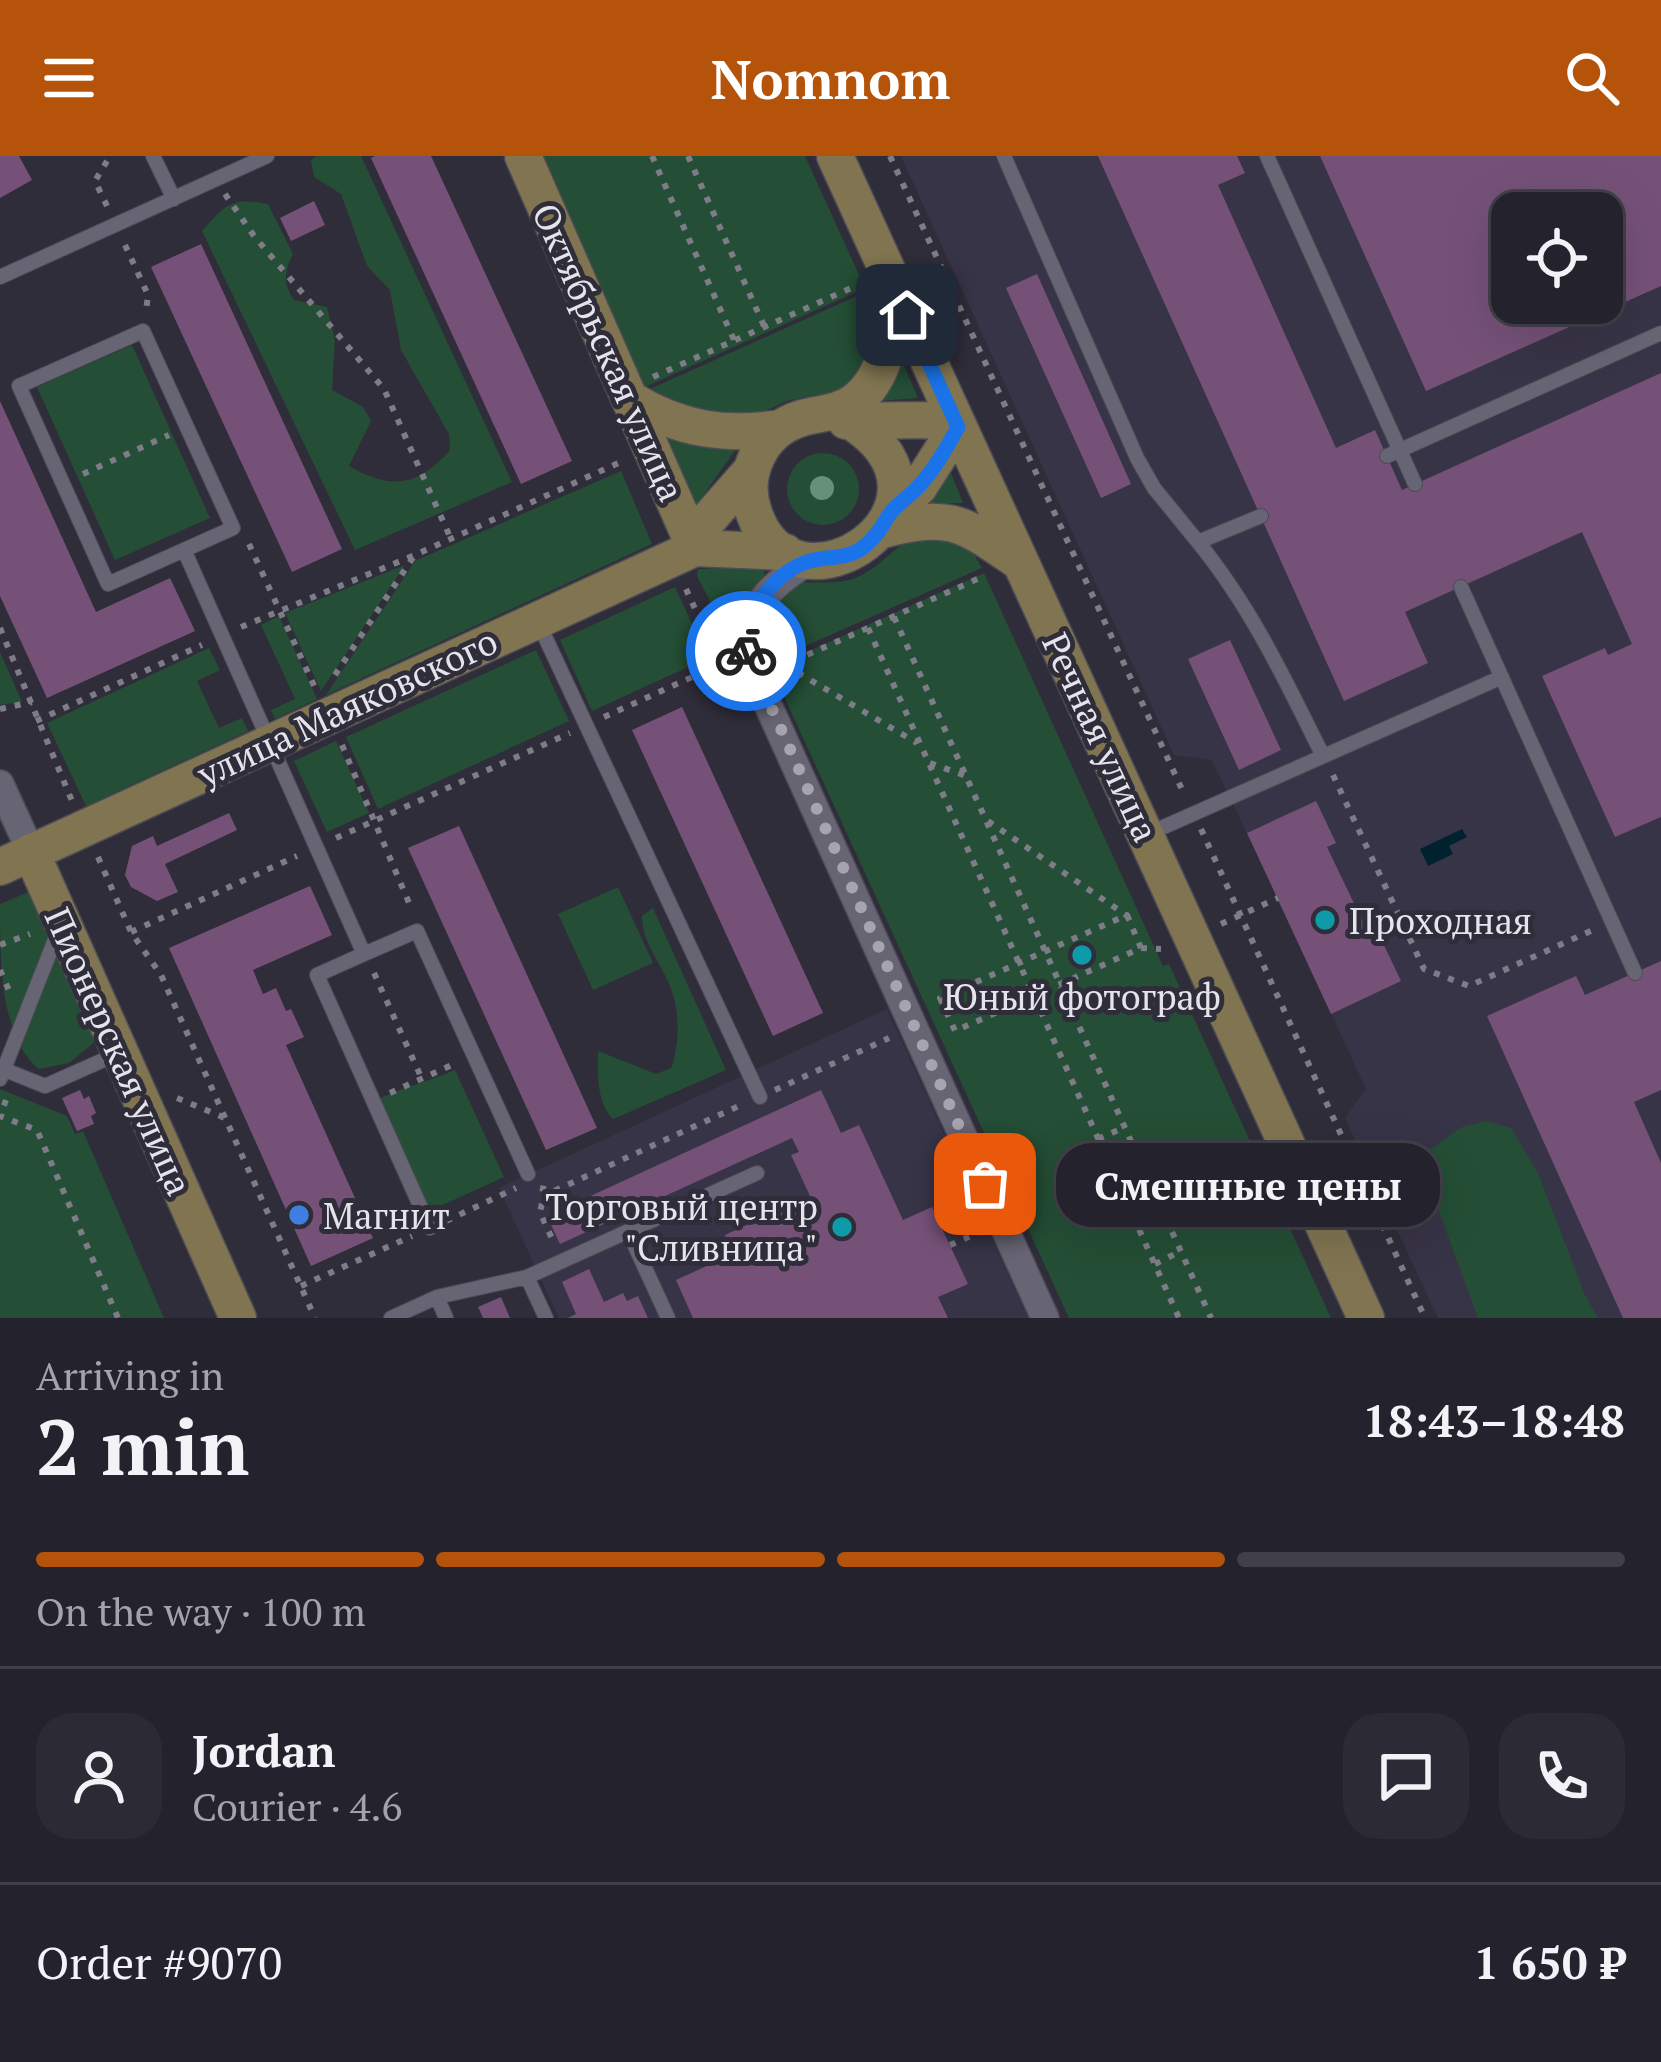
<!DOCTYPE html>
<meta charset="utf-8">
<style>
:root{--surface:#24222c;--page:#2c2a34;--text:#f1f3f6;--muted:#a3a4a9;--line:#413f48;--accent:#b45309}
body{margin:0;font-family:"PT Serif",serif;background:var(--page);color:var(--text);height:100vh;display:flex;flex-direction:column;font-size:45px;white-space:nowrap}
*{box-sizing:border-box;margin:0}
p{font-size:39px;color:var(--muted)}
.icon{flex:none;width:66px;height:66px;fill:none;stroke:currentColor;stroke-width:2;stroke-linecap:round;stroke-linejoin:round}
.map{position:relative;height:1162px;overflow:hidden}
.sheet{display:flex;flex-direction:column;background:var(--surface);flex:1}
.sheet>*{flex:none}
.buttons{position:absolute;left:1491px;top:36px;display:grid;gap:24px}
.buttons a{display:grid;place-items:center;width:132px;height:132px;border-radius:24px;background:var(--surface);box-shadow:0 12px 48px #0002,0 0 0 3px var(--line);font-size:60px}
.pin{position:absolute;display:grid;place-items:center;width:102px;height:102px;color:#fff;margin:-51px;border-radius:24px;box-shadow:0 6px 18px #0006}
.courier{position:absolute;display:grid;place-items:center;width:120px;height:120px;margin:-60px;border:9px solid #1a73e8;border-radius:50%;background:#fff;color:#222;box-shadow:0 3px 15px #0007}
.bubble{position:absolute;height:84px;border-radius:36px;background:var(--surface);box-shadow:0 12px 48px #0002,0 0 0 3px var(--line);font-size:39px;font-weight:700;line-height:84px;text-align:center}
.headline em{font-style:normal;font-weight:700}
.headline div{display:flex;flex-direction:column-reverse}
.headline{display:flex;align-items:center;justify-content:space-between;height:204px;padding:0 36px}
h1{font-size:78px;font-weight:700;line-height:90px}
.bar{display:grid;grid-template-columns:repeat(4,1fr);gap:18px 12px;align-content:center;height:144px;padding:0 36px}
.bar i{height:15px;border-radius:9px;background:var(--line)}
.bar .active{background:var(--accent)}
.bar p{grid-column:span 4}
.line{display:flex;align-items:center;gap:30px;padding:0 36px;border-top:3px solid var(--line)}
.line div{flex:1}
.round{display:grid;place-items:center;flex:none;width:126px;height:126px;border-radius:36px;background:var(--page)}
header{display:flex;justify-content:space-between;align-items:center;height:156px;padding:0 36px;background:var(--accent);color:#fff;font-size:54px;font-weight:700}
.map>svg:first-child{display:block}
.built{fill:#383447;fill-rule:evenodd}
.green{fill:#244e35}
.water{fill:#00222f}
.building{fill:#755178;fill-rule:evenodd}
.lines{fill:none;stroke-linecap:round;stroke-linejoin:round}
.lane-casing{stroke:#4d4b56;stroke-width:16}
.street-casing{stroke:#4d4b56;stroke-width:30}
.secondary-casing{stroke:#4d4b56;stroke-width:39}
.path{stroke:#7e7c86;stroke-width:6;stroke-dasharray:6 9;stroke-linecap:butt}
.lane{stroke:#676473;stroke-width:14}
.street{stroke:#676473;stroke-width:27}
.secondary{stroke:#817551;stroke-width:36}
.tree{fill:#66907a}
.done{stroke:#a6a4ae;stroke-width:12;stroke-dasharray:0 21.6}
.route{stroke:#1a73e8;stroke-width:15}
.culture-dot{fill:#0f9aa8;stroke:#302d3a;stroke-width:4.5}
.shop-dot{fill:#3f7fe0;stroke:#302d3a;stroke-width:4.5}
.labels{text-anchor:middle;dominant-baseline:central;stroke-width:10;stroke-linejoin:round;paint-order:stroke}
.street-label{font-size:36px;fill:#e5e4ec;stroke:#302d3a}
.poi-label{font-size:36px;fill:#e5e4ec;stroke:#302d3a;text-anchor:start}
</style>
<header><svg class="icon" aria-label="menu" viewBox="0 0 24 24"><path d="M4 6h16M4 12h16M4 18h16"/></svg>Nomnom<svg class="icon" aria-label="search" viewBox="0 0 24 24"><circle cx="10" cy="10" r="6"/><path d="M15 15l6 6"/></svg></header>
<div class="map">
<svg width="1661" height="1162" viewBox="0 0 1661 1162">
<rect width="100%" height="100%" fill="#302d3a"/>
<path class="built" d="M901,0h760v1162h-223l-93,-200 21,-29 -88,-191 -66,-138 -38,-5zM1512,57h90v90h-90z
M887,853l141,309h-469l-60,-130z"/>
<path class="green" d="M317,0h44l151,326 -157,68 -153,-319c25,-27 28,-34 66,-27l25,50c-9,19 -10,29 1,46l33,7 8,33 -3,50 31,17 8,14 -22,45c42,24 69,21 101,-16l-1,-16 -48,-84 -11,-60 -23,-24 -26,-72 -27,-17 -3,-17z
M541,0h264l60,132 -220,99z
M868,135l12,32 -27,65 -63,12 -48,21 -85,-18 -7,-14z
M132,189l78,173 -95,42 -78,-173z
M901,203l17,39 -39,3z
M659,270l78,22 -43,60z
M787 333a36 36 0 1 1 72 0a36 36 0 1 1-72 0Z
M949,312l14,35 -37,1z
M621,315l31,73 -326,151 89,-134z
M926,376l46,19 10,17 -213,94c-12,-38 1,-52 26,-79 22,-2 48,3 67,-8 24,-13 37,-35 64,-43z
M405,409l-84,126 -36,-78z
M761,410l4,8 -28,41 -4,31 -36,-70 1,-7z
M984,417l179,393 6,-2 162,354h-262l-298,-650z
M675,431l33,71 -116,53 -32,-71z
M279,460l38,83 -42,20 -4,-9 24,-11 -34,-74z
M209,492l11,22 -23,11 22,47 23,-10 6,13 -162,75 -39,-83z
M536,494l33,71 -191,88 -32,-72z
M0,496l22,50 -22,3z
M336,585l33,72 -42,19 -33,-71z
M618,731l35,76 -60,27 -35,-76z
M31,735l66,149 -28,23 -30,6c-39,-31 -39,-109 -39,-165z
M653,752l73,162 -113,49c-17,-17 -15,-46 -15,-68l58,23 15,-6c9,-24 9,-58 -1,-82 -10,-25 -28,-43 -28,-70z
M455,914l49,107 -70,32 -23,-11 -42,-94c28,-16 57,-21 86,-34z
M0,933l67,27 8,18 8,-3 81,187h-164z
M1486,965l25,7 27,45 47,122 13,23h-120l-59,-161 43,-30z"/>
<path class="water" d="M1462,673l5,8 -18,9 4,8 -25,12 -8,-17z"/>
<path class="building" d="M0,0h19l13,24 -32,18z
M375,0h56l141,305 -51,23 -150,-326z
M1098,0h139l8,17 -27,12 118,263 39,-18 27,60 259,-117v444l-46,20 -73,-161 63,-28 3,7 24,-11 -50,-112 -177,80 23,51 -84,38z
M1320,0h341v130l-235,105zM1512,57h90v90h-90z
M314,45l11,24 -34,16 -11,-23z
M201,88l141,305 -50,23 -141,-305z
M1037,118l94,210 -30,14 -95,-210z
M0,245l96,211 74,-34 25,53 -148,67 -47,-102z
M1230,484l51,110 -42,20 -51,-111z
M682,551l141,306 -50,23 -141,-306z
M1316,645l20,42 -9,4 47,98 8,-4 19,40 -70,33 -84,-181z
M229,657l8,17 -72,34 13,28 -21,9 -26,-14 -6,-12 7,-29 21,-10 4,10z
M459,670l138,302 -51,22 -138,-302z
M310,730l22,49 -79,35 10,24 13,-6 10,23 5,-2 13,28 -18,8 87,193 -62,28 -142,-318z
M1661,805v129l-27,12 27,61v155h-38l-136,-302 89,-40 9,19z
M80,934l4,9 5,-3 7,17 -5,3 3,8 -17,7 -15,-33z
M821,934l20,43 18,-8 44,95 29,-13 36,77 -30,13 10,21h-255l-17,-38 57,-26 -8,-19 85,-39 -19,-41 8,-3 -7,-14 -232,106 -13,-28z
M589,1113l15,33 19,-9 4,8 11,-5 10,22h-80l8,-4 -14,-32z
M501,1141l9,21h-27l-5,-11z"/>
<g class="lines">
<g class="lane-casing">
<path id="lane" d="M153,0l21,43
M1004,0l133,302 17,30 44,54 63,-26
M1267,0l148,328
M0,121l267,-121
M1387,300l274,-123
M1198,386c53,65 88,139 125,214
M184,394l49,-22 -90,-197 -124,55 89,198 76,-34 180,404 -47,21 113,253
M1461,431l174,386
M539,468l221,473
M1150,677l352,-156
M364,798l53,-23 111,243
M0,912l45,18 72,-32
M0,923l58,-147
M628,1075l40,87
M527,1121l19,41
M437,1141l9,21
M391,1162l46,-21 90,-20 230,-104"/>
</g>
<g class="street-casing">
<path id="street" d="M811,404c-39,23 -74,54 -62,103l296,655
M0,628l31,68"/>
</g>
<g class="secondary-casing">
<path id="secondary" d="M523,0l172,392
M835,0l531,1162
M633,245c48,29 92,35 148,27
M846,265l84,-1 27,7
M852,266c127,83 -58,209 -98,91 -14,-39 7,-83 48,-95 18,-5 36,-5 52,-16 33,-24 39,-72 37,-109
M891,356l28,-25 38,-60
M882,374c71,-18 80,-7 139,33
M695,392l10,-25 45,-51
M31,696l207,466
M0,711l695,-319 90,4"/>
</g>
<path class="path" d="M652,0l82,184
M688,0l76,170
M890,0l295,640
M225,38l29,42 130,153 67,150
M107,50l-12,-25 15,-25
M125,89l23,50 -2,16
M653,221l207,-93
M83,318l86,-39
M249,388l67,146
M686,433l32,70
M894,461l317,701
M241,471l174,-72 210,-95
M0,472l72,173
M868,472l311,690
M785,509l132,78
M780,511l202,-90
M335,519l79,-119
M0,553l32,-7
M604,561l117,-53
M36,565l166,-76
M342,589l70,165
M930,607l36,13
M1333,619l91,194 45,17 126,-57
M988,665l138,94
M1201,673l224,489
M336,682l234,-105
M98,701l33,75 30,43 154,343
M1127,759l14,33 -186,83 -15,-33z
M1221,768l57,-26
M131,776l166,-76
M0,789l30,-11
M1141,792l20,1
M0,814l11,25
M374,817l48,106
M775,934l114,-52
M390,937l64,-29
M177,942l48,20
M6,944l-6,16 37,14 81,188
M1098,983l27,-12
M540,1032l14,3 187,-86
M545,1033l-5,23 13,29
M446,1065l70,-33
M950,1089l28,-12
M1155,1108l26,-13
M301,1130l111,-50"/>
<use href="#lane" class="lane"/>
<use href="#street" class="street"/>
<use href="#secondary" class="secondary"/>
</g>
<circle class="tree" cx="822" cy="332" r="12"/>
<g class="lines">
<path class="done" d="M746,495l239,533"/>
<path class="route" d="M746,495c-2,-38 30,-83 68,-91 20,-4 36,-1 52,-15 11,-9 16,-19 23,-30 7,-10 18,-17 27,-26 17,-17 30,-40 42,-62l-51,-112"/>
</g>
<g class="culture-dot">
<circle cx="1325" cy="764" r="12"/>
<circle cx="1082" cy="799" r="12"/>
<circle cx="842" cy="1071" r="12"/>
</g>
<circle class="shop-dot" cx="299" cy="1059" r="12"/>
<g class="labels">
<g class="street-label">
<text transform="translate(609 196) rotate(66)">Октябрьская улица</text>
<text transform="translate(347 551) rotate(-25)">улица Маяковского</text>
<text transform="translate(1101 581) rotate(65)">Речная улица</text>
<text transform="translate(119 895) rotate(66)">Пионерская улица</text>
</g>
<g class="poi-label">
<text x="1349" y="764">Проходная</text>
<text x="1082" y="840" text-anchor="middle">Юный фотограф</text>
<text x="818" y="1050" text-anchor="end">Торговый центр<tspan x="818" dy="41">"Сливница"</tspan></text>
<text x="323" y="1059">Магнит</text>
</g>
</g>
</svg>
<div class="buttons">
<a><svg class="icon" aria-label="locate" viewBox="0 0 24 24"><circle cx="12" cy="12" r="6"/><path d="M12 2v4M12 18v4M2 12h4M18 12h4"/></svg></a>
</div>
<div class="pin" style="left:985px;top:1028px;background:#ea580c"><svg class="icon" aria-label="bag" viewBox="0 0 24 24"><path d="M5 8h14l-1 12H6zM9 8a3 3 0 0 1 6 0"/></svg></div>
<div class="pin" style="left:907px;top:159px;background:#1f2937"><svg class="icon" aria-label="home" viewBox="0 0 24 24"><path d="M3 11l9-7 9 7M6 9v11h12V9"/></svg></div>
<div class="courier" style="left:746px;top:495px"><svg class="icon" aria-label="bike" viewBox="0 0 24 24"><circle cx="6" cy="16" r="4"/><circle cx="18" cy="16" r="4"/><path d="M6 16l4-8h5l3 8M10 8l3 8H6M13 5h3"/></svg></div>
<div class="bubble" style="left:1056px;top:987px;width:384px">Смешные цены</div>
</div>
<section class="sheet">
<div class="headline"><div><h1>2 min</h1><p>Arriving in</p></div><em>18:43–18:48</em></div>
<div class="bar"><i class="active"></i><i class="active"></i><i class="active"></i><i></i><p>On the way · 100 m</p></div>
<div class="line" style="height:216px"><a class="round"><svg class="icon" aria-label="person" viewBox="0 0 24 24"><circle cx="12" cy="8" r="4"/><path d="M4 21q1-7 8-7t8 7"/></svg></a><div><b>Jordan</b><p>Courier · 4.6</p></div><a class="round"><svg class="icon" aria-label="chat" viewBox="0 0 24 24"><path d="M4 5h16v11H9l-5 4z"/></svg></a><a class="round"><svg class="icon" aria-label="phone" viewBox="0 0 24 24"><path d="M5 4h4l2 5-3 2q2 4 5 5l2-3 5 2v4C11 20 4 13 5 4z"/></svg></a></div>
<div class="line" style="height:156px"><div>Order #9070</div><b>1 650 ₽</b></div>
</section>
